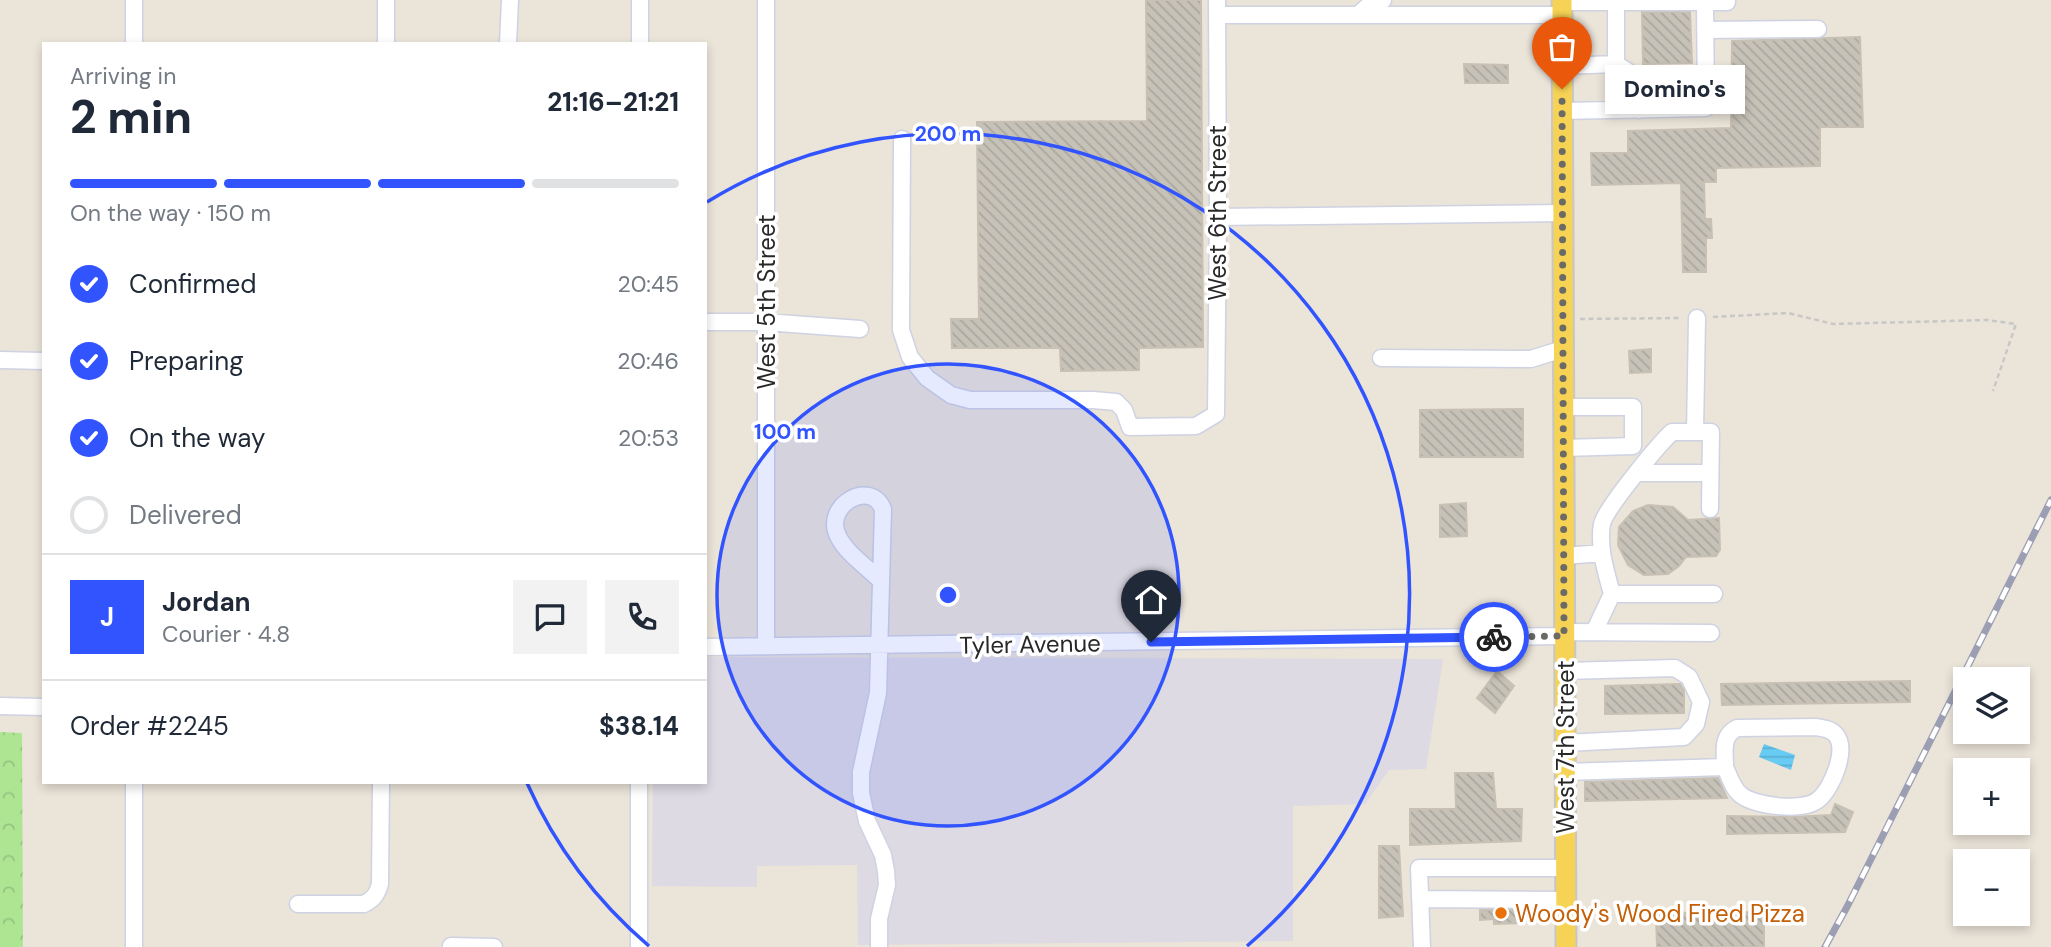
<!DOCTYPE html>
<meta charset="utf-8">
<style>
:root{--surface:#fff;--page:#f2f2f3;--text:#1f2937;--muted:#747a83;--line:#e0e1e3;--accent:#3254ff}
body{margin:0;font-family:"DM Sans",sans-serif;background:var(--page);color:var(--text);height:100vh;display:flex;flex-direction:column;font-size:26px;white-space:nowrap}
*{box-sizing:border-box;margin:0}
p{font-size:23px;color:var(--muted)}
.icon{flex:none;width:38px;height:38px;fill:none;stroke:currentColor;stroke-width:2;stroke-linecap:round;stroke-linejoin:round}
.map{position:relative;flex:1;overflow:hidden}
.sheet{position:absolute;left:42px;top:42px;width:665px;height:742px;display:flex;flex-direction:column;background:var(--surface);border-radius:0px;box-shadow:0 4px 10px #0003}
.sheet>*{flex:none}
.buttons{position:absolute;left:1953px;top:667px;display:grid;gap:14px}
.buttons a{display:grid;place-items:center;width:77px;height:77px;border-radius:0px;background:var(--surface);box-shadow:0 4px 10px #0003;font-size:35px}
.pin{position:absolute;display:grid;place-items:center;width:60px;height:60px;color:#fff;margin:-72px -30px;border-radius:50% 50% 50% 0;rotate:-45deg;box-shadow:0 0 7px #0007}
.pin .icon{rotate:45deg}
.courier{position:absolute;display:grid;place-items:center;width:70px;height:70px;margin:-35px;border:5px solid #3254ff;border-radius:50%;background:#fff;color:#222;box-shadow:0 2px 9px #0007}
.bubble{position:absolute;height:49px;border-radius:0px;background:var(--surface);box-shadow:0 4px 10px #0003;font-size:23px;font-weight:800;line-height:49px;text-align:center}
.headline em{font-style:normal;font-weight:800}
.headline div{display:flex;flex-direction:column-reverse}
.headline{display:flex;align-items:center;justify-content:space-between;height:119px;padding:0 28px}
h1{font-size:46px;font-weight:800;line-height:52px}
.bar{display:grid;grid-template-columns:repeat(4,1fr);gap:10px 7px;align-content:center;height:84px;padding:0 28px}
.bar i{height:9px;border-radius:5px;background:var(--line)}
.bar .active{background:var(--accent)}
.bar p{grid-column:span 4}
.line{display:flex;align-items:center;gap:18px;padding:0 28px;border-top:2px solid var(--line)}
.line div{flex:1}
.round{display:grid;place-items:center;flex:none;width:74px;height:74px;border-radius:0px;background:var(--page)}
ol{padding:0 28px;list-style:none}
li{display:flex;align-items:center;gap:21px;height:77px}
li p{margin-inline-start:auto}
li .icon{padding:7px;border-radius:50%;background:var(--accent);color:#fff;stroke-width:4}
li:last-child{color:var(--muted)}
li i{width:38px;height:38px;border:4px solid var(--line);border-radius:50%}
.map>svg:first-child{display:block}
.industrial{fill:#dddae3}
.forest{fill:url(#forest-crowns)}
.water{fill:url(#water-rules)}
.building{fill:url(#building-back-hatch);stroke:#c7c0b3;stroke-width:2}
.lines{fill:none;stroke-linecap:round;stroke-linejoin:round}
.minor-casing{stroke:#ced2e2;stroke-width:19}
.major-casing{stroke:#c7c7c7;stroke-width:23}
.path{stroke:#c7c7c7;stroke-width:2.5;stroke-dasharray:5 3.5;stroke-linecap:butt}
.minor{stroke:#fff;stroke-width:16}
.major{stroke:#f6d354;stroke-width:19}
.rail-casing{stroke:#9c9fb4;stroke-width:7}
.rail{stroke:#fff;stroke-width:4.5;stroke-dasharray:13;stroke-linecap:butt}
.done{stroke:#6c6a66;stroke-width:7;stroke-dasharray:0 12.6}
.route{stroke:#3254ff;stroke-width:9}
.ring{fill:none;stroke:#3254ff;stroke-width:3.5}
.food-dot{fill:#e8710a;stroke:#fff;stroke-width:2.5}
.labels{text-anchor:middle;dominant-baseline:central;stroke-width:7;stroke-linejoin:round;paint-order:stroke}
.street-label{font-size:24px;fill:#282828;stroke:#fff}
.food-label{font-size:24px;fill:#c56008;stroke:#fff;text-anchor:start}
.centre{fill:#3254ff;stroke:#fff;stroke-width:3.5}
.ring-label{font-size:21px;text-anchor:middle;font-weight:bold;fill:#3254ff;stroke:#fff;stroke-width:7;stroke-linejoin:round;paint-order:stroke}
</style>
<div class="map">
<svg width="2051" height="947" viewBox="0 0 2051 947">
<defs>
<pattern id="forest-crowns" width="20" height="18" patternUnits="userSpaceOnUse" patternTransform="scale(1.75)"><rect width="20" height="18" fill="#ade593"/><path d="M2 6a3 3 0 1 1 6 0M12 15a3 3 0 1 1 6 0" fill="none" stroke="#95c47f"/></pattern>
<pattern id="water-rules" width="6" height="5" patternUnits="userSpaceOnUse" patternTransform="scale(1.75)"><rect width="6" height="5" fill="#67cbf3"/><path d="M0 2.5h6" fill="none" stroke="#59aed0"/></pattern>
<pattern id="building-back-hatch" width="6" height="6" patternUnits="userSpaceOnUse" patternTransform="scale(1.75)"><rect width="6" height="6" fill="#c6c2b8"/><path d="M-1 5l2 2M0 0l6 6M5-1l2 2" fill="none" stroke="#aaa79e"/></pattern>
</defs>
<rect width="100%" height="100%" fill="#ebe4d9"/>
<path class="industrial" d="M705,657l738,2 -17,110 -37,1 -24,34 -72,2v135l-435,4 -1,-80 -100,1v21l-105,-1 1,-104h52z"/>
<path class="forest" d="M0,732l22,1 1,214h-23z"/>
<path class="water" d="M1764,744l31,11 -4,15 -32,-13z"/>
<path class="building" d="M1146,0h55l2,347 -64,1v22l-78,1 -1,-23h-108l-1,-29h28l-2,-197 170,-1z
M1642,12h48l2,51 -49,1z
M1860,37l3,90h-43v39l-104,2v14h-12l1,37h6l1,19h-6v34h-23l-2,-89 -89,2 -1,-32h37v-22l103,-3 1,-87z
M1464,64l44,1v18h-43z
M1651,349v23l-21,1 -1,-22z
M1523,409v48h-103v-47z
M1466,503l1,33 -27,1v-32z
M1648,505l25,2 15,13 31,-2 1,32 -4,6 -30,1 -7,9 -11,8 -24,1 -16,-10 -10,-20 1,-18 14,-16z
M1497,671l17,15 -19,27 -18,-15z
M1910,681v21l-188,3 -1,-21z
M1680,684l4,6v23l-79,1v-28z
M1455,773h38l3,36h26l-1,32 -111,4v-36h46z
M1718,778l9,20 -142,3v-19z
M1835,804l18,8 -8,20 -118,2v-18l65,1 39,-2z
M1379,846h20l4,70 -24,2z
M1480,910h42v13l-28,1v-5l-14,1z
M1764,912v35h-107l-1,-34z"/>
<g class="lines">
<g class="minor-casing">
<path id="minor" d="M134,0v44
M386,0v44
M1562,2h165v-2
M1217,15h345
M1358,15l10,-9 15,-6
M1705,30l113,-1
M508,44l2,-44
M640,44v-44
M1616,64l22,14 1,32
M1562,66l54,-2v-62
M1562,111l144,-3 -1,-106
M902,139l-1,191 9,27 17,21 24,17 19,5h123l23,2 8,8 6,17 66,-1 20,-12 2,-197 -1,-217
M1218,217l345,-4
M705,322h60l95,7
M1381,358l150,1 32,-10
M0,360l44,1
M1563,407h70v39l-70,2
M1695,432l2,-114
M1637,473h73
M1564,556l38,-3
M1612,594c-6,-22 -14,-47 -10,-70 3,-15 57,-80 70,-92h39l-1,77
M1564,632l147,1
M1594,632l18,-38h102
M766,646v-646
M705,647l859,-11
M1564,671l111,-3 14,9 12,25 -5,22 -12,13 -119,6
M0,706l44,1
M1565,772l160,-5c4,9 8,22 16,28 15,12 64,17 78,4 13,-11 29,-49 17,-64 -5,-6 -13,-7 -20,-8l-79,1c-16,8 -12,23 -12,39
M1420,899l146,1
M298,904h66c10,-5 13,-10 16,-20l1,-102
M451,946l43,1
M134,947v-165
M639,947v-165
M879,947v-28l8,-34 -1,-14 -3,-16 -16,-34 -6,-28v-21l17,-79 5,-184c-13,-31 -60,-3 -45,27 8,17 29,31 42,44
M1422,947l-3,-79h146"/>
</g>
<g class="major-casing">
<path id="major" d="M1562,0l4,947"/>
</g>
<path class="path" d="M1713,317l75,-4 45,11 154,-4 29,4 -23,67
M1580,319l102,-1"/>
<use href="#minor" class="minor"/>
<use href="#major" class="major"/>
<g class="rail-casing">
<path id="rail" d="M1825,947l23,-42 203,-405"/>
</g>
<use href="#rail" class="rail"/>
</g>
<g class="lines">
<path class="done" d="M1494,637l70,-1 -2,-547"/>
<path class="route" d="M1151,642l343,-5"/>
</g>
<circle cx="948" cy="595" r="231" fill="#3254ff" fill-opacity=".12"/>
<g class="ring">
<circle cx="948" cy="595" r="231"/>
<path d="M649 946A461 461 0 0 1 527 783M707 202A461 461 0 0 1 1247 946"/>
</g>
<circle class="food-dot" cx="1501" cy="913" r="7"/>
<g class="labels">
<g class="street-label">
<text transform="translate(1217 213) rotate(-90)">West 6th Street</text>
<text transform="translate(766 302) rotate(-90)">West 5th Street</text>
<text transform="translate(1030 644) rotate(-1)">Tyler Avenue</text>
<text transform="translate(1565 747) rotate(-90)">West 7th Street</text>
</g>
<g class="food-label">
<text x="1515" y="913">Woody's Wood Fired Pizza</text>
</g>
</g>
<circle cx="948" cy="595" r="10" class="centre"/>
<g class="ring-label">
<text x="948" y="141">200 m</text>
<text x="785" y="439">100 m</text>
</g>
</svg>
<div class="buttons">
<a><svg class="icon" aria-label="layers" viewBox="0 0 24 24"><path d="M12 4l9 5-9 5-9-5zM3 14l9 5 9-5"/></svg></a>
<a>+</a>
<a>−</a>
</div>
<div class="pin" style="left:1562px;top:89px;background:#ea580c"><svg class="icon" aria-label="bag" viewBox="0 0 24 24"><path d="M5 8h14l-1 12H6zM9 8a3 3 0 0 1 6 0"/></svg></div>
<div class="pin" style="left:1151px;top:642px;background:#1f2937"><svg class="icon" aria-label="home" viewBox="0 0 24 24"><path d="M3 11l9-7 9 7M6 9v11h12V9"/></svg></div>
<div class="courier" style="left:1494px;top:637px"><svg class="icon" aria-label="bike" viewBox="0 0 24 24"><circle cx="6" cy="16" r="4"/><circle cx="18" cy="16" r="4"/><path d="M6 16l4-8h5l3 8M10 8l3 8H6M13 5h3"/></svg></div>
<div class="bubble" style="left:1605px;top:65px;width:140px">Domino's</div>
<section class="sheet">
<div class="headline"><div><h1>2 min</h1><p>Arriving in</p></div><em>21:16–21:21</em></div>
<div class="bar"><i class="active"></i><i class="active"></i><i class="active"></i><i></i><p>On the way · 150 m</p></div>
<ol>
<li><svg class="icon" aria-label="check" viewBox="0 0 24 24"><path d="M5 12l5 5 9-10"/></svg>Confirmed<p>20:45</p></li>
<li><svg class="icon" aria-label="check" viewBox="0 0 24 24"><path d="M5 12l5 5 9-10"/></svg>Preparing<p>20:46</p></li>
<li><svg class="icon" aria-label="check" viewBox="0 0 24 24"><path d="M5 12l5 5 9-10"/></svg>On the way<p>20:53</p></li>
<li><i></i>Delivered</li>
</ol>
<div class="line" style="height:126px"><b class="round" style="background:var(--accent);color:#fff">J</b><div><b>Jordan</b><p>Courier · 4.8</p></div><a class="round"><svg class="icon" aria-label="chat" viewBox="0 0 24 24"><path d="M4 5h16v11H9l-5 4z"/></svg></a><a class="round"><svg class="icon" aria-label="phone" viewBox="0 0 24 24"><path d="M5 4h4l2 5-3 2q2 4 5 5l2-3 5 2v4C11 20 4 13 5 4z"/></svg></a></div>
<div class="line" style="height:91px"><div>Order #2245</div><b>$38.14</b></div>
</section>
</div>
